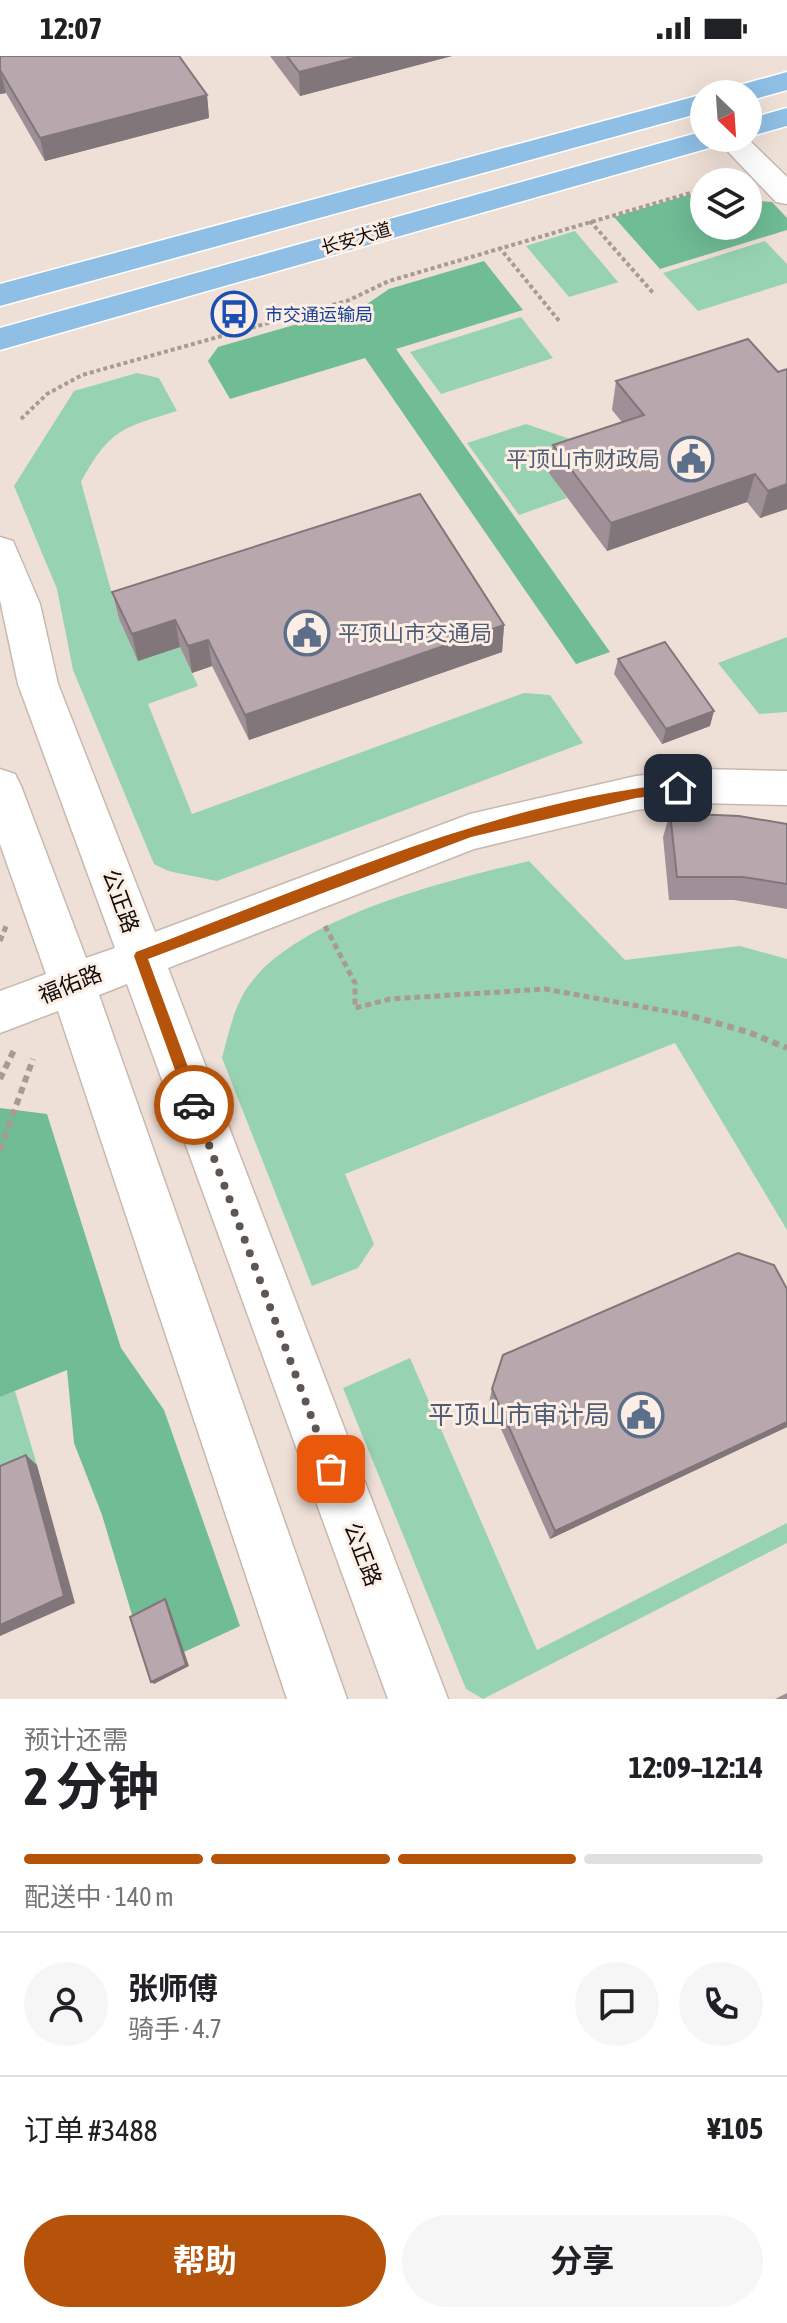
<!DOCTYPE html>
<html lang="zh">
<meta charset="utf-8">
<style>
:root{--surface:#fff;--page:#f6f6f6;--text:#202124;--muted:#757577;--line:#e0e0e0;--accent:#b45309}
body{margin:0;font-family:"Asap Condensed","Noto Sans SC",sans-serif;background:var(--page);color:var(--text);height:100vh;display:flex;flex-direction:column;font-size:30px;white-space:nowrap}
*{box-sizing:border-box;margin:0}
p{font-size:26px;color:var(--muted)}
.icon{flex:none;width:44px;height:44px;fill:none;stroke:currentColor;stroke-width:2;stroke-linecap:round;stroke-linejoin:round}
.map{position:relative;height:1643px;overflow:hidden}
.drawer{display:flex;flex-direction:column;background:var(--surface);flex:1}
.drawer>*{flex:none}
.needle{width:52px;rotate:155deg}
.controls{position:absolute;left:690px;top:24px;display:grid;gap:16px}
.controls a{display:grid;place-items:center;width:72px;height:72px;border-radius:50%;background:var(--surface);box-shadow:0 8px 32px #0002;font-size:40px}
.pin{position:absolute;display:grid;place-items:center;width:68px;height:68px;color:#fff;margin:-34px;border-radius:16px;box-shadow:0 4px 12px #0006}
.courier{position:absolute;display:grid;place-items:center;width:80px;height:80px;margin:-40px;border:6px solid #b45309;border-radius:50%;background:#fff;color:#222;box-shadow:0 2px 10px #0007}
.headline em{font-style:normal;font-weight:700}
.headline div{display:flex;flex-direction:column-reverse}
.headline{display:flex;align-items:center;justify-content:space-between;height:136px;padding:0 24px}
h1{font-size:52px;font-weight:700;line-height:60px}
.bar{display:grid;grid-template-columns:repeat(4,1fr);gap:12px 8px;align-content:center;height:96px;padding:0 24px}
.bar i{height:10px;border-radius:6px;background:var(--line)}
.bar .on{background:var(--accent)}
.bar p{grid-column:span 4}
.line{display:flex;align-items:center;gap:20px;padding:0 24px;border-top:2px solid var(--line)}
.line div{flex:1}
.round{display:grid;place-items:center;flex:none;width:84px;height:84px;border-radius:42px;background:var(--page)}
.primary-button{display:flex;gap:16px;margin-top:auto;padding:16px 24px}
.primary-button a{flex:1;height:92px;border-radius:48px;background:var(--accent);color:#fff;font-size:32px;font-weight:700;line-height:92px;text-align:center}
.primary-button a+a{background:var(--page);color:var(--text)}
.status{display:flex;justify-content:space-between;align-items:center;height:56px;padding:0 40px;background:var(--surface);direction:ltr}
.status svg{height:22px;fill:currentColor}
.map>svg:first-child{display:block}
.green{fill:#97d3b2}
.forest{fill:#6fbc95}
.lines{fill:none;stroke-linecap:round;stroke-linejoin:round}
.secondary-casing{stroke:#c7b9b0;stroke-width:3}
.primary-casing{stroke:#fff;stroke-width:3}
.path-far2{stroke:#a79b94;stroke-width:4;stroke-dasharray:4 3;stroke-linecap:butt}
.path-far1{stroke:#a79b94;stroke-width:5;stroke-dasharray:6 4;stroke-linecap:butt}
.path{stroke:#a79b94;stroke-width:6;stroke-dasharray:7 5;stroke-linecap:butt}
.secondary{fill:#fff;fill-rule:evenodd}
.primary{fill:#8fbfe5;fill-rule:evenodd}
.wall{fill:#9e9096}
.shaded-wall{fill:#81767a}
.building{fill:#b8a8ae;stroke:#81767a;stroke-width:2}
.route{fill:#b45309}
.done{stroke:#5f5651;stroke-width:8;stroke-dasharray:0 14.4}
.labels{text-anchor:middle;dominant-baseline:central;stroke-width:6;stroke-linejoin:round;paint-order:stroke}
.far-street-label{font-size:18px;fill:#110c09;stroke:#fceee4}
.far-transit-label{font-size:18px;fill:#164399;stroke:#fceee4;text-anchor:start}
.service-label{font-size:22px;fill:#4e5e75;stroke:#fceee4;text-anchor:end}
.street-label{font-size:22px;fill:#110c09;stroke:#fceee4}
.near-service-label{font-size:26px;fill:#4e5e75;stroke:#fceee4;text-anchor:end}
</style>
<div class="status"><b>12:07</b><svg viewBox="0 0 49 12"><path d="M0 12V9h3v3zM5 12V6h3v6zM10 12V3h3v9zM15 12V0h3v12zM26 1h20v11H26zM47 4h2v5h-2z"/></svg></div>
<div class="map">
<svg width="787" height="1643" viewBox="0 0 787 1643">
<rect width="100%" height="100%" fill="#efe0d7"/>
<path class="green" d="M575,175l43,51h1l-50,15 -43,-51z
M765,185l22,23v19l-89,28 -35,-38z
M521,261l32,41 -112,36 -31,-42z
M137,317l22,5 18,33c-55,17 -67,18 -96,71l38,137 19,41 42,-13 18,39 -50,18 44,110 332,-121 26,2 33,48 -366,138 -49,-10 -14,-7 -81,-194 -16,-81 -43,-103 60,-95z
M526,368l47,16 66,4 -89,29 17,25 -48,17 -52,-72z
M787,581v75l-28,2 -41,-51z
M529,805l96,99 115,-14 47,13v271l-112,-187 -330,131 29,70 -16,24 -46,18 -90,-228c7,-26 13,-57 31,-78 52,-65 197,-100 276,-119z
M410,1302l127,292 250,-127v20l-304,156 -17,-10 -123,-301z
M15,1335l22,74 -37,16v-84z"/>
<path class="forest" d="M688,139l16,1v30h44v-26l24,2 15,16v12l-127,39 -46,-52z
M484,205l39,49 -127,39 214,303 -34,12 -211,-306 -135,41 -22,-38 10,-14 149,-43 22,-15z
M0,1052l47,6 74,234 43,62 76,216 -56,26 -51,-34 -31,-103 -28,-72 -7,-73 -67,27z"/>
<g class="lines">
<g class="secondary-casing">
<path id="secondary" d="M715,82h32l40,39v27l-11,-2z
M0,481l13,4 27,63 18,80 97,248 315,-118 166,-38 64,-7 87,2v34l-87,-2 -64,7 -162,39 -306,119 280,731h-60l-261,-715 -28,11 248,704h-60l-229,-688 -58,22v-42l46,-17 -46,-130v-75l15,5 6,12 65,172 29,-10 -97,-264 -18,-84z"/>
</g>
<g class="primary-casing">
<path id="primary" d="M787,16v18l-39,11v-7h-24l5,-6z
M704,38v18l-704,194v-22z
M787,52v18l-39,11v-18z
M704,75v7h23l-4,6 -723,206v-22z"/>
</g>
<path class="path-far2" d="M590,165l64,73
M499,191l61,75
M21,363l26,-25 35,-19 265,-74 42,-20 315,-92"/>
<path class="path-far1" d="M325,870l30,57v25l35,-9 155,-10 143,26
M0,885l7,-17"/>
<path class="path" d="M681,957l67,19 39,16
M0,1023l15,-31
M0,1094l33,-91"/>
<use href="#secondary" class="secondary"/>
<use href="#primary" class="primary"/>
</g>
<path class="wall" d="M0,0l207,39 2,23 -164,43 -39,-68 -6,1z
M270,0h182l-152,40z
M748,283l39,170 -27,9 -13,-16 -140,49 -58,-78 4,-28 69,-23 -10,-12 4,-29z
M112,536l392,33 -2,27 -253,88 -37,-74 -20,7 -12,-26 -42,14 -19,-42z
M618,603l92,67 -48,18 -48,-70z
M670,757l117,11v85l-53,-9h-65l-6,-63z
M787,1233v138l-237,112 -61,-137 3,-13z
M787,1637v6h-12z"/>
<path class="shaded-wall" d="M362,0h90l-152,40 -1,-24z
M0,14l6,23 -6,1z
M207,39l2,23 -164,43 -5,-23z
M755,418l-8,28 -140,49 4,-28z
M787,428v25l-27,9 8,-27z
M175,564l5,27 -42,14 -6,-27z
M504,569l-2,27 -253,88 -4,-25z
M208,584l4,26 -20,7 -4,-27z
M714,655l-4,15 -48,18 4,-15z
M787,1366v5l-237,112 5,-8z
M26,1399l11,10 38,138 -75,33v-11z
M165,1543l2,2 22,65 -35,18 -3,-2z"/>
<path class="building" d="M0,0h179l28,39 -167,43 -40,-68z
M287,0h75l-63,16z
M748,283l30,33 9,-3v115l-19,7 -13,-17 -144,49 -58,-78 91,-30 -28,-34z
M420,438l84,131 -259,90 -37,-75 -20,6 -13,-26 -43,14 -20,-42z
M665,586l49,69 -48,18 -48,-70z
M670,757l69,3 48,8v60l-44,-7h-66z
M738,1197l36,12 13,24v133l-232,109 -63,-142 11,-34z
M26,1399l38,141 -64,29v-159z
M165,1543l21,66 -35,17 -21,-65z"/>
<path class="route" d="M678,727l7,5 -7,5 -42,5 -165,39 -323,122 54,146 -3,4h-10l-55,-153 2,-4c176,-66 354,-149 542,-169z"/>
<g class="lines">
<path class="done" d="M194,1049l137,364"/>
</g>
<defs>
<g id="bus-ring" transform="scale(2.3)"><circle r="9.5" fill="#fceee4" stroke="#1a4fb4" stroke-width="1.5"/><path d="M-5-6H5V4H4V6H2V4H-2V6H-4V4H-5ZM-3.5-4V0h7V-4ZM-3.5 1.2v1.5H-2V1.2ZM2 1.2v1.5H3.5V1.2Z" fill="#1a4fb4"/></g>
<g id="civic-ring" transform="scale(2.3)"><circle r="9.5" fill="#fceee4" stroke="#5c6f8a" stroke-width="1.5"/><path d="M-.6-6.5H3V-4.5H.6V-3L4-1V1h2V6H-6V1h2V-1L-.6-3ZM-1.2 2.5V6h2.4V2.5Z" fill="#5c6f8a"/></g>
</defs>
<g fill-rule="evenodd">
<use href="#bus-ring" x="234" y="258"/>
<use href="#civic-ring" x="691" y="403"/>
<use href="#civic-ring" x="307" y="577"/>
<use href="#civic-ring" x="641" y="1359"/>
</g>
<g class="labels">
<g class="far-street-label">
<text transform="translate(356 182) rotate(-16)">长安大道</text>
</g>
<g class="far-transit-label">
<text x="265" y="258">市交通运输局</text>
</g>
<g class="service-label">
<text x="660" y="403">平顶山市财政局</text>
<text x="338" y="577" text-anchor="start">平顶山市交通局</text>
</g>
<g class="street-label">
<text transform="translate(121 845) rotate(70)">公正路</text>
<text transform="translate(70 928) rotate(-22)">福佑路</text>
<text transform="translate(363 1498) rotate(69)">公正路</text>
</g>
<g class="near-service-label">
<text x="610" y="1359">平顶山市审计局</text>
</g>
</g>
</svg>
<div class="controls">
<a><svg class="needle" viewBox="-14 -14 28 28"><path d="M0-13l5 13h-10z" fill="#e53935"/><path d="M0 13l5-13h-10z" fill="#757577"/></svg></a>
<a><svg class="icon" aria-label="layers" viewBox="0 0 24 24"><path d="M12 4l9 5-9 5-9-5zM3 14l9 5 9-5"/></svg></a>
</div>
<div class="pin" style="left:331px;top:1413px;background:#ea580c"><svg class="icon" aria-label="bag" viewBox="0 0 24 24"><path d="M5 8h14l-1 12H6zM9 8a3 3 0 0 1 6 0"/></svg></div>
<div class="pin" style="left:678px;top:732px;background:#1f2937"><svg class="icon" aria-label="home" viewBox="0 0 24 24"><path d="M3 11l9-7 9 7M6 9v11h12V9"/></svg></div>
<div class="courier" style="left:194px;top:1049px"><svg class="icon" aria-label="car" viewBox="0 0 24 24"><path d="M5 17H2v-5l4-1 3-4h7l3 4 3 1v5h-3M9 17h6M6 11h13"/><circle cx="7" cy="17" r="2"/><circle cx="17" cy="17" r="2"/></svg></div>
</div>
<section class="drawer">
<div class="headline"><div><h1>2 分钟</h1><p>预计还需</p></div><em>12:09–12:14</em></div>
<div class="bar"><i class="on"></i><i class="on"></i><i class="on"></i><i></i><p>配送中 · 140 m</p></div>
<div class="line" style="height:144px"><a class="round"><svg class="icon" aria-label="person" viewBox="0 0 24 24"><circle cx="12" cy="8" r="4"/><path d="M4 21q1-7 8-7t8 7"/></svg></a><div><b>张师傅</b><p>骑手 · 4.7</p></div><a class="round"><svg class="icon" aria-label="chat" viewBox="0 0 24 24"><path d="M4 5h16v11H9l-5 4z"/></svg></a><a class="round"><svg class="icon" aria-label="phone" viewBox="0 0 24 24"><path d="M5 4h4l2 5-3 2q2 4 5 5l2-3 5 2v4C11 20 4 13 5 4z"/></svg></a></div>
<div class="line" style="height:104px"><div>订单 #3488</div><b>¥105</b></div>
<div class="primary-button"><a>帮助</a><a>分享</a></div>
</section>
